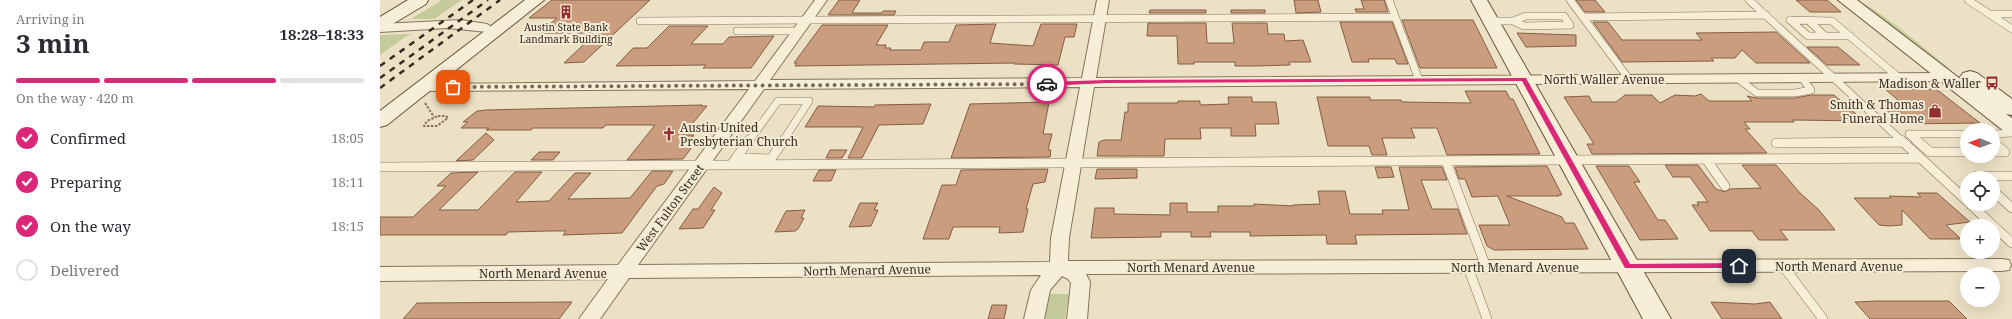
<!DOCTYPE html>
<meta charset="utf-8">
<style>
:root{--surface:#fff;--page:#f2f2f3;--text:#2b2b33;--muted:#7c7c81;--line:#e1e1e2;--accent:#db2777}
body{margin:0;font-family:"Noto Serif",serif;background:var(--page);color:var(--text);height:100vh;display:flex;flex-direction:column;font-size:15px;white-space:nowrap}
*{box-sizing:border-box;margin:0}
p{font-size:13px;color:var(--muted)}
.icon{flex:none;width:22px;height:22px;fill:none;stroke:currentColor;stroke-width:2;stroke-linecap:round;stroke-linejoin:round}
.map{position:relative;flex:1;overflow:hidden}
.details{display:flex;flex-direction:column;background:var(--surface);width:380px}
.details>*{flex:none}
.needle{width:26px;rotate:271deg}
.tools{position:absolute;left:1580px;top:123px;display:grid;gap:8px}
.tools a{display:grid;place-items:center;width:40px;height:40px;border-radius:50%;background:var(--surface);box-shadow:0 4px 16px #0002;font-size:20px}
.pin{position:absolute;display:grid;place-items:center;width:34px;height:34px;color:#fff;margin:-17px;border-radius:8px;box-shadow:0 2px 6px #0006}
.courier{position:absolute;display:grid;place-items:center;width:40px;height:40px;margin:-20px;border:3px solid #db2777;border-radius:50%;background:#fff;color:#222;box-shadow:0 1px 5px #0007}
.overview em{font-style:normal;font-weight:700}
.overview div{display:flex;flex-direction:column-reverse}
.overview{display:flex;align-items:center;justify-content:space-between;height:68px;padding:0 16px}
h1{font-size:26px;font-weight:700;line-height:30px}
.bar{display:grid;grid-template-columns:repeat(4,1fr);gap:6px 4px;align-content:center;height:48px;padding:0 16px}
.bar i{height:5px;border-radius:3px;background:var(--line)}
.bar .on{background:var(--accent)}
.bar p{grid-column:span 4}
ol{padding:0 16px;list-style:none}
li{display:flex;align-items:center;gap:12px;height:44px}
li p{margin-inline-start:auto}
li .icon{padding:4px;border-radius:50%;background:var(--accent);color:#fff;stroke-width:4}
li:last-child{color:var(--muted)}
li i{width:22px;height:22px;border:2px solid var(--line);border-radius:50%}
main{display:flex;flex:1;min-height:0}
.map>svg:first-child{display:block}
.green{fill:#c4ca9a}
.building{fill:#c99d7d;stroke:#855e43}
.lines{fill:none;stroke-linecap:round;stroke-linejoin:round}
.lane-far1-casing{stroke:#87735c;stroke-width:8}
.lane-casing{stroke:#87735c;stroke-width:10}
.street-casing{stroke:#87735c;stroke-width:2}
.secondary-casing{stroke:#68543f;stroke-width:2}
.path{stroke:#87735c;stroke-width:2;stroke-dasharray:2.5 1.5;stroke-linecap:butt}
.lane-far1{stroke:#f7eed8;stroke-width:7}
.lane{stroke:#f7eed8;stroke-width:9}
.street{fill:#f7eed8;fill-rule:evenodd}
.secondary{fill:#f7eed8;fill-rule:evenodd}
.rail{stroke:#372b1f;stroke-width:2.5;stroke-dasharray:6 6;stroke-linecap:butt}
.route{fill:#db2777}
.done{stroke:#766b59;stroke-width:4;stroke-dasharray:0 7.2}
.labels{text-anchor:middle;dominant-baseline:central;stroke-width:4;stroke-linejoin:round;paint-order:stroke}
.far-poi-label{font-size:10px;fill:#372b1f;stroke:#f4ebd5}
.street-label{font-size:12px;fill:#372b1f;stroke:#f4ebd5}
.poi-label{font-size:12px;fill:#372b1f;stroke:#f4ebd5;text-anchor:end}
</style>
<main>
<section class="details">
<div class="overview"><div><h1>3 min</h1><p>Arriving in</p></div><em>18:28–18:33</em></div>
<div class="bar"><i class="on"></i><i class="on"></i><i class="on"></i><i></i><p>On the way · 420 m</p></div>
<ol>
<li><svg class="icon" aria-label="check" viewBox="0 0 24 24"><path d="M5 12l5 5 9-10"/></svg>Confirmed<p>18:05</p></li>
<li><svg class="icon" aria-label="check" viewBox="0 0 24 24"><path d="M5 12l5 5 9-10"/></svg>Preparing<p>18:11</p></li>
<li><svg class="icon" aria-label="check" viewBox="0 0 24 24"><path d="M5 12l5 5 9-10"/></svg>On the way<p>18:15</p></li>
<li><i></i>Delivered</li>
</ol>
</section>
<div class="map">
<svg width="1632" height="319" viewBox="0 0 1632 319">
<rect width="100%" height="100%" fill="#ece1c5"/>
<path class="green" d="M62,0h20l-28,19h-23z
M1474,0c14,0 80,56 95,68h-7z
M32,34l-7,3 -25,18v-20z
M665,294h24l-4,25h-24z"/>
<path class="building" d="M172,0h98l-66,62 -20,1 32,-30h-57l18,-15h-28z
M459,0h21l-8,13h29l2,-2h13l-2,4h-66z
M914,0h24l3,12 -25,1z
M981,0h23l4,12h-32l-1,-3h9z
M1196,0h19l10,12h-20z
M1416,0h31l14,12h-31z
M770,10h56v3h-57z
M851,10h34v3h-34z
M1022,20h71l24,48h-77z
M960,22h52l16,42h-11l-2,-5h-27l1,3h-17z
M1213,22h15l14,18h80l-6,-7 80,-1 34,31h-54l-14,-13 -7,8h-24l3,3 -92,1z
M768,23h58l1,20h27l-2,-20h35l1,11h16l1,7 18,-1 8,22h-22l1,3 -33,1h-22v-4h-41v2h-16l-1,-28h-30z
M616,24l-6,19 43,3 8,-22h36l-3,13h-9l-7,28 -44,-1 1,-1 -220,3 2,-3h-3l28,-38h66l-12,20h10l-1,3h6l-1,2h31l3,-8h25l7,-17z
M289,26h39l-17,18h32l6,-7 45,-1 -23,32h-48l3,-3 -90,1 17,-18h14z
M1137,33l59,2v11l-50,1z
M1427,47h31l22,18h-33z
M1505,89h51l44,34 -78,1 -20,-18h23z
M1085,91h41l4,8h3l27,55 -93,1 -10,-27h-26l4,10h-33l5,17h-15l-3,-9h-41l-11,-49h53v3h31l1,2 69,1z
M1321,94l8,7h43l-5,-5 10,2h38l16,-3h23l30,26 -71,-1 1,2h-50l6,7h-5l22,24 -175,1 -5,-10h7l-30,-47 25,-1 3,6h24l9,-7h27l8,8 15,-8 20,1z
M848,97h24v5h24l3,22h-24l1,12h-25v-8h-31l1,11h-36l-1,17h-67l2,-14 5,-2h17l4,-28h3v-9h50v-2h22v4l29,-1z
M669,102l-6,32h9l-4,16h3l-1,7 -99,1 19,-54z
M551,104l-8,20 -44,1 -17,33h-14l15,-31h-58l13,-21 56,1 1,-2z
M322,105l-1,1h6l-24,29h11l-3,4h7l-15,20 -56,1 28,-35h-49l-3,3h-70l-2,2h-45l3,-2h-28l7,-6h-5l14,-11 9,-1z
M106,133l8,7 -21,20 -17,1z
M450,150h17l-5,8h-16z
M159,152h21l-7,8h-22z
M1285,165h33l18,24 9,3 5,-3 31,-1 -19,-23h34l24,28 19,17 16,20h-55l8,10h-29l-7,-9h-42l-18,-26h7l-2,-3h11l-18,-25h-17z
M1167,166l15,29h-4l1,1h-52l55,21 3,6h9l14,26 -94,1 -7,-4 -8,-21h31l-12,-29 -26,1 -7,-18h-6l-4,-12z
M1216,166h33l11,16h-6l20,32 4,6h7l13,19 -38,1z
M995,167h16l3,10 -16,1z
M1019,167h43l5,13h-26l11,29h26l9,25 -112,1 2,9h-30l-1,-9 -76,1v-4h-40l1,5h-20v-5h-30v5l-70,1 4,-30h19v6l56,1v-12h17v9h31v-6h36v-2l39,2v-1l27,-1 -2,-13h27l5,23h33l-1,-4h27z
M668,169l-3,13 -12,2 -7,25h2l-5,23 -24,1 1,-6h-47l-4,12h-26l19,-54h14l5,-15z
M717,169h40v9l-42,1z
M439,170h17l-5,11h-18z
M272,171h21l-9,13 -7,2 -35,47 -59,2 3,-4h-17l-41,1 -2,3h-126v-18h33l33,-31h-9l14,-13 27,-1 -39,38h39l37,-38h27l-26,30 33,-1 26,-28h16l-23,26 62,-1z
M334,187l8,6 -11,17h4l-12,18 -24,1 14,-20h5z
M1537,193h20l33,29 -24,3 15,14h-31l-28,-29v15l-13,1 -10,-1 -25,-27h37l-2,-2 32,1z
M480,203h18l-4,7h4l-7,16 -22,1z
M425,210l-4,8h3l-6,11 -3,2 -20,1 11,-21z
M1498,301h71l18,18h-97l-15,-17z
M192,302l-13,17h-156l14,-16z
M1331,302l44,2 15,-2 12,17h-60z
M612,305h15l-3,14h-16z"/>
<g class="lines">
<g class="lane-far1-casing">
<path id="lane-far1" d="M1009,0l30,80
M1190,0l59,79
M1369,0l153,141
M1588,0l44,29
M1609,14h23
M1203,17l183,-2
M1410,20l42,1 66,56
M1410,20l18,16h42
M260,21l755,-4
M1111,21h22l11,5 46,-1
M1133,21l13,-5h38l6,9
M1429,21l16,15
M357,31h61
M1357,78l20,15h38l16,-3 -9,-12
M1529,134l8,7
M1529,134h58
M1613,134l19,-1
M369,141l29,-40h31l-26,40"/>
</g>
<g class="lane-casing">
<path id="lane" d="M1521,140l66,61
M1536,140l14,12h37
M1613,142l12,10h-12
M1396,143l127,-1
M356,158l35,1 13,-19
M356,158l13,-18
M1326,159l19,27
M1066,161l40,106
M351,165l5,-7
M0,167l1540,-9
M1598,178l-2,-2h36
M1613,191l19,17
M1590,204l42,39
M1403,266l40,53
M1088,267l19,52"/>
</g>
<g class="street-casing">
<path id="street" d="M435,0h12l-57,80 312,-2 15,-78h12l-13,78 850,-5 5,1 2,3 -2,3 -5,1 -852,6 -25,151 -1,23 934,-2 7,1 2,5 -2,5 -7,1 -916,3 4,8 -3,37h-20l4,-36 -3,-4 -6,-3 -12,14 -6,29h-20l7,-29 10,-15 -412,3 -29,41h-21l29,-40 -228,2v-14l238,-2 131,-176 -325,2 -5,-1 -2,-3 2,-3 336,-3zM700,87l-29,151 -1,24 -412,3 126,-176z
M81,20l26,4 6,4 -6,4 -39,-4 -68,4v-8z"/>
</g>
<g class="secondary-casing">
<path id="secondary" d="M28,0h20l-2,4 -40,24 -6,1v-12z
M145,0h19l-157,125 -7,2v-16z
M1091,0h16l184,319h-28z
M1458,0h19l106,81 -3,-4 3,-4 7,-2 7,2 35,26v16l-6,-1 6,4v16l-7,-2z"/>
</g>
<path class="path" d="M45,103l9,14
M58,116h8l2,2 -11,8h-13l3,-5z"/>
<use href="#lane-far1" class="lane-far1"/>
<use href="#lane" class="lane"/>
<use href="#street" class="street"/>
<use href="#secondary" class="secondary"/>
<path class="rail" d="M0,66l93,-66
M0,78l108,-78
M0,88l120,-88"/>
</g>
<path class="route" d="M1146,78l104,186 109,-1 4,3 -1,2h-117l-103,-187 -416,2 -59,3 -3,-2 3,-2 59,-2z"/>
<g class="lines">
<path class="done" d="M73,87l594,-3"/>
</g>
<defs>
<g id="building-bare" transform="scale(1.08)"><path d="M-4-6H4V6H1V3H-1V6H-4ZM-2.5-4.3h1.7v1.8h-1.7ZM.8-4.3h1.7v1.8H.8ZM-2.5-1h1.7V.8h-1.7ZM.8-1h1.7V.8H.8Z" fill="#932f2f" stroke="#f4ebd5" stroke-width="2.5" paint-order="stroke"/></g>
<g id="bus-bare" transform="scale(1.08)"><path d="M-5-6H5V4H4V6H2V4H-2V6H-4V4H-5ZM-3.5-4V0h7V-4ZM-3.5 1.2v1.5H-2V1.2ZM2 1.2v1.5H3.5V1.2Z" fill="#932f2f" stroke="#f4ebd5" stroke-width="2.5" paint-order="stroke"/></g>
<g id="shop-bare" transform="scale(1.08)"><path d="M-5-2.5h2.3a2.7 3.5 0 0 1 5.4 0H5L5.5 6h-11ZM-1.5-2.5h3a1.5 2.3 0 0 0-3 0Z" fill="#932f2f" stroke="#f4ebd5" stroke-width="2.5" paint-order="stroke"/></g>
<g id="church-bare" transform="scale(1.08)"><path d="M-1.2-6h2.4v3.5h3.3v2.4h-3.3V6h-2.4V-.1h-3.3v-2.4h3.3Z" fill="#932f2f" stroke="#f4ebd5" stroke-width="2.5" paint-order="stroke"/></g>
</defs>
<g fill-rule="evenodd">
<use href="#building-bare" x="186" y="12"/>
<use href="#bus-bare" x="1612" y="83"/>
<use href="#shop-bare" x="1555" y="111"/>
<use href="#church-bare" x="289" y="134"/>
</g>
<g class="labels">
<g class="far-poi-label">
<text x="186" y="27">Austin State Bank<tspan x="186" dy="12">Landmark Building</tspan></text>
</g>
<g class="street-label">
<text x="1224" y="79">North Waller Avenue</text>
<text transform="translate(290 208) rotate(-54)">West Fulton Street</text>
<text x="1459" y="266">North Menard Avenue</text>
<text x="811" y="267">North Menard Avenue</text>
<text x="1135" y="267">North Menard Avenue</text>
<text transform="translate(487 270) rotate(-1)">North Menard Avenue</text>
<text x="163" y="273">North Menard Avenue</text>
</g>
<g class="poi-label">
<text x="1601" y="83">Madison &amp; Waller</text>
<text x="1544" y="104">Smith &amp; Thomas<tspan x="1544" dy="14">Funeral Home</tspan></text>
<text x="300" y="127" text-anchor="start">Austin United<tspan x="300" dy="14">Presbyterian Church</tspan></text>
</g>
</g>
</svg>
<div class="tools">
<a><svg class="needle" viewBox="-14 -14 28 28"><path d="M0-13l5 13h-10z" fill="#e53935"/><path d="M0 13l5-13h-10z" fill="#7c7c81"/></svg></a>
<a><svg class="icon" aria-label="locate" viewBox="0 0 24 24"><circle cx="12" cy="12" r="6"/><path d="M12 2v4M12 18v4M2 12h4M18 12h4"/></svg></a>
<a>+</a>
<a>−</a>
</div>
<div class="pin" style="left:73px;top:87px;background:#ea580c"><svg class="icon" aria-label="bag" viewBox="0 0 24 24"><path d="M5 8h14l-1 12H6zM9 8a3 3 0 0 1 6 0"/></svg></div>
<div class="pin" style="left:1359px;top:266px;background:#1f2937"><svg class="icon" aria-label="home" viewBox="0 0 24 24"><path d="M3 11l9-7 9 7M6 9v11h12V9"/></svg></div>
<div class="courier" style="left:667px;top:84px"><svg class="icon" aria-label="car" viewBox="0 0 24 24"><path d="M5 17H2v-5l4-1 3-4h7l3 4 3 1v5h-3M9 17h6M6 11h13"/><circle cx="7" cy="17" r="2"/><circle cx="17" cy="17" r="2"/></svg></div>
</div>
</main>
